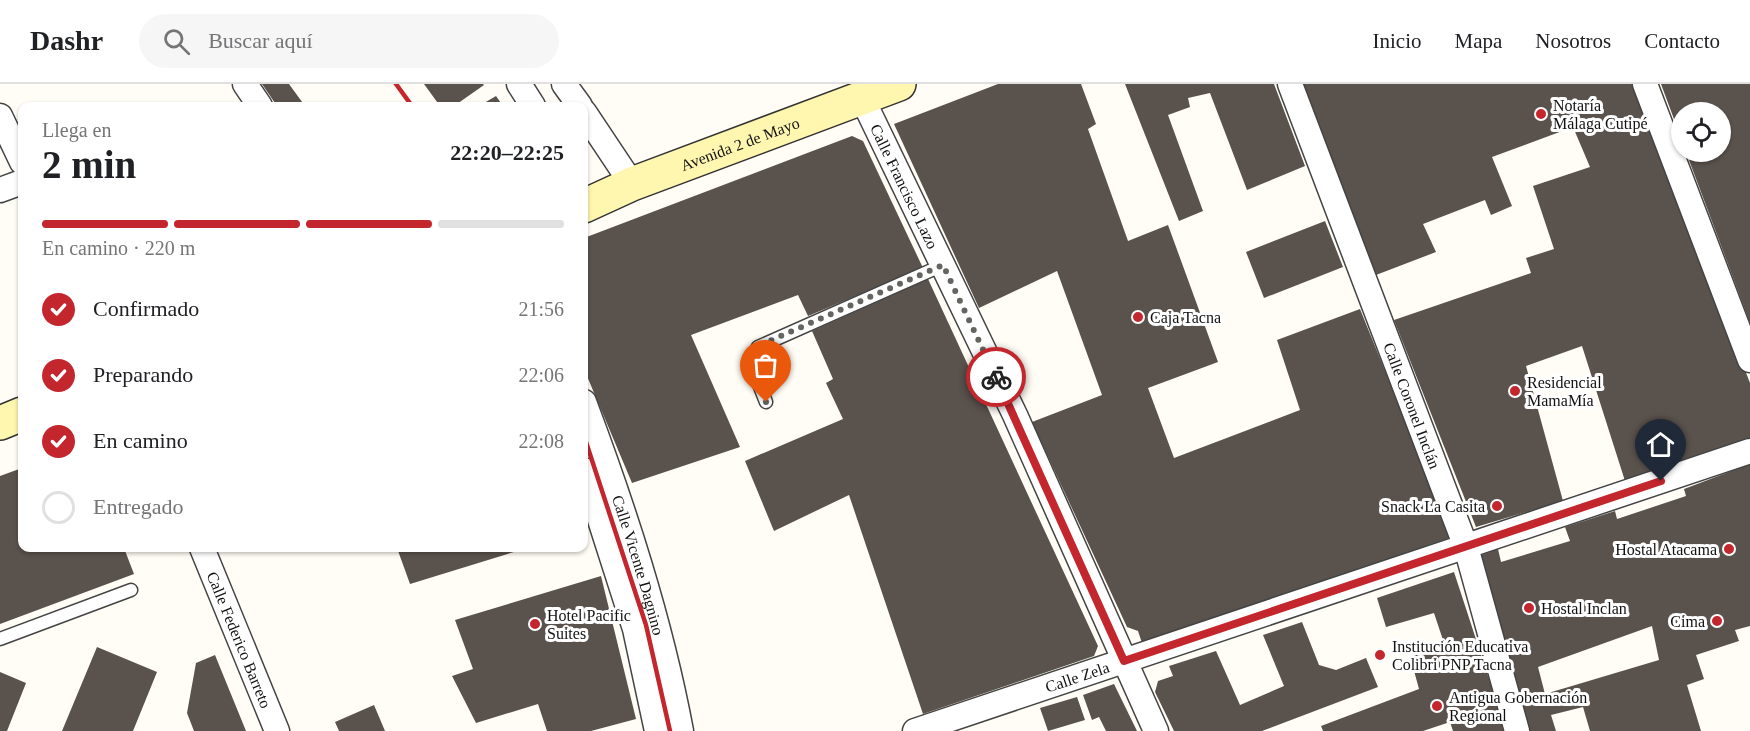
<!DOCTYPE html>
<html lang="es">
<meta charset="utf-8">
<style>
:root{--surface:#fff;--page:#f6f6f6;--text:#202124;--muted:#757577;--line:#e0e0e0;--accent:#c4262e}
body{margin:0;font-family:Georgia,serif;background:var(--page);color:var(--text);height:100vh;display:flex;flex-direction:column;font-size:22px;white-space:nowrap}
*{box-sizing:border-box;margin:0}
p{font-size:20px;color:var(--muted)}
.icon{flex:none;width:33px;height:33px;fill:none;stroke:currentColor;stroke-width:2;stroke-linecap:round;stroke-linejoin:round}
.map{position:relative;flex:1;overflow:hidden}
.side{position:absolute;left:18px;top:18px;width:570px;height:450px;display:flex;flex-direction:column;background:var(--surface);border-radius:12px;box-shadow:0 2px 4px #0004}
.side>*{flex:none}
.buttons{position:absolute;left:1671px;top:18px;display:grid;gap:12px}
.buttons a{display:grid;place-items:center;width:60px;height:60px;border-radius:50%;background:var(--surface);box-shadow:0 2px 4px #0004;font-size:30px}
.pin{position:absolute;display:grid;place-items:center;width:51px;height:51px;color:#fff;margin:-62px -26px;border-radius:50% 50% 50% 0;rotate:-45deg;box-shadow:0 0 6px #0007}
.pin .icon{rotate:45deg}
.courier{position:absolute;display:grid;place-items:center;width:60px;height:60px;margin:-30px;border:4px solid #c4262e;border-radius:50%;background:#fff;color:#222;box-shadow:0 2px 8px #0007}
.head em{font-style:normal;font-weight:700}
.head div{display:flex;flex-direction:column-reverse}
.head{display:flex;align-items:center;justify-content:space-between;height:102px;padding:0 24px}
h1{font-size:39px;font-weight:700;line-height:45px}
.bar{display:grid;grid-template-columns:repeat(4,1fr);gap:9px 6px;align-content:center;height:72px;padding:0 24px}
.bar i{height:8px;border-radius:4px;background:var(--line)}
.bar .active{background:var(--accent)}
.bar p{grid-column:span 4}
ol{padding:0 24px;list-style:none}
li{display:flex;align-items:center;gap:18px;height:66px}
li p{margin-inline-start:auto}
li .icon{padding:6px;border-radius:50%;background:var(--accent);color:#fff;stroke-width:4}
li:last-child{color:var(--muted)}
li i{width:33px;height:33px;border:3px solid var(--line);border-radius:50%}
header{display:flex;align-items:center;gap:36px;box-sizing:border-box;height:84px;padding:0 30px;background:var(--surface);border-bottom:2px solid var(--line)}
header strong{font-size:28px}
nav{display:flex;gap:33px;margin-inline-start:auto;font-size:21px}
.search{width:420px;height:54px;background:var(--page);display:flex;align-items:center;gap:15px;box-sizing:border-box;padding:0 21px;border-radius:33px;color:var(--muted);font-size:22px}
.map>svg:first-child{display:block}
.building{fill:#5a524d;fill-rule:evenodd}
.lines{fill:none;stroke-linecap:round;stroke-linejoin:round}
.lane-casing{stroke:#444;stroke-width:15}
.street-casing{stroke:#444;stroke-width:27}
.secondary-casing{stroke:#333;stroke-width:36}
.lane{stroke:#fff;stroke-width:12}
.street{stroke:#fff;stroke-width:24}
.secondary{stroke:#fff6b0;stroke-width:33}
.rail{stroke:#c4262e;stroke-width:4.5}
.done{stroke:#646461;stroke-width:6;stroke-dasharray:0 10.8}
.route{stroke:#c4262e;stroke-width:8}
.poi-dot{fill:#c4262e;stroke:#fff;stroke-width:2}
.labels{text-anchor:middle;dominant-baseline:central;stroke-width:6;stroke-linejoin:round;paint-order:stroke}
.poi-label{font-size:16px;fill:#111;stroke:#fff;text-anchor:start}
.street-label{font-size:16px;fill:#111;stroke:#fff}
</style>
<header>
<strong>Dashr</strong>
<div class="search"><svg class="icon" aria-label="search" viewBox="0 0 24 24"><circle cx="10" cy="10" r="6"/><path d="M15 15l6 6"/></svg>Buscar aquí</div>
<nav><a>Inicio</a><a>Mapa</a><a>Nosotros</a><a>Contacto</a></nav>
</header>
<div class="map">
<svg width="1750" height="647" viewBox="0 0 1750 647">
<rect width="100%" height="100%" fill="#fffdf5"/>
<path class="building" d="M262,0h27l16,22h-28z
M424,0h59l1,1 -30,21h-14z
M998,0h83l15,40 -8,5 40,112 40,-16 50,137 -70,26 26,70 126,-48 -23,-70 83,-31 92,228 -310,106 -4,-12 -11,-4 -95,-205 70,-27 -45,-124 -78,37 -85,-184z
M1125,0h149l31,82 -58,24 -37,-97 -22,5 2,9 -22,8 35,96 -24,10z
M1301,0h333l116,299v57l-125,41 -43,-135 -56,20 37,135 -87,26 -82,-207 137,-47 -5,-15 28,-9 -21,-63 57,-19 -17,-40 -81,30 20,49 -21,9 -6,-15 -62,24 13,28 -60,23z
M1661,0h89v239l-64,-171h34v-40h-38l-1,26z
M496,12l7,10h-24z
M852,52l11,5 60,127 -115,48 -10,-21 -107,40 49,112 -108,36 -48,-114v-131z
M1325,137l18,46 -79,31 -18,-46z
M928,195l170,367 -4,10 -171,58 -74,-219 -75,36 -29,-70 98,-42 -17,-36 7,-4 -21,-48z
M1750,380v162l-15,4 4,11 -43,14 8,24 -17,6 14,46h-111l-7,-24 -32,8 5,16h-30l-17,-54 6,-2 -25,-77 -17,-40 25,-9 3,13 69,-21 -5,-14 50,-16 2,8 69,-23 -2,-7zM1652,542l7,34 -114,34 -7,-27z
M22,384v80h102l10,26 -134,50v-148z
M397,464h119l1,3 -107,33z
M1454,488l52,159h-53l-3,-9 -27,9h-100l-2,-5 98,-37 -9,-33 34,-13 -10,-30 -48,14 -9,-29z
M601,492l35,143 -45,12h-44l-9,-27 -62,19 -24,-47 21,-7 -18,-49z
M1302,538l17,43 17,5 30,-12 12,29 -116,44h-88l-19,-39 3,-11 15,-5 -4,-10 47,-15 24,54 44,-19 -21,-51z
M97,563l60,25 -24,59h-71z
M215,571l31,76h-52l-7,-18 9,-50z
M0,588l26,11 -19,48h-7z
M1114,600l23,47h-31l-7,-14 -7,3 -9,-25z
M1077,613l8,23 -37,11 -8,-23z
M374,621l11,26h-46l-4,-9z"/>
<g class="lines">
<g class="lane-casing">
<path id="lane" d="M766,318l-16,-41 8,-14 185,-82
M0,555l131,-49"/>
</g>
<g class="street-casing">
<g id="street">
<path d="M245,0l15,22"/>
<path d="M519,0l14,22"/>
<path d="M564,0l16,22"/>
<path id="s1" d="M1290,0l176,463 51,184"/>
<path d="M1645,0l105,276"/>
<path id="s2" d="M862,14l153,317 141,316"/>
<path d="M584,28l48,72"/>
<path d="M0,32l22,46"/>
<path d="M0,106l22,-8"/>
<path id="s3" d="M584,318c40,107 76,217 97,329"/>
<path d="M584,386l51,159 22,102"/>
<path id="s4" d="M202,464l75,183"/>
<path id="s5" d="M915,647l835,-280"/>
</g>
</g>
<g class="secondary-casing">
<g id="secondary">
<path id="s6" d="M584,122l48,-22 267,-100"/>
<path d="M0,339l22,-9"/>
</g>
</g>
<use href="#lane" class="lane"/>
<use href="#street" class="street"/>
<use href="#secondary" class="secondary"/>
<path class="rail" d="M396,0l16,22
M584,352l62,189 24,106"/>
</g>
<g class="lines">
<path class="done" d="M766,318l-16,-41 8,-15 185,-81 53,112"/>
<path class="route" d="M996,293l128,284 537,-180"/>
</g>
<g class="poi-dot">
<circle cx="1541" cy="30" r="6"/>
<circle cx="1138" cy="233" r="6"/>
<circle cx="1515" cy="307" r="6"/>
<circle cx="1497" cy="422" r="6"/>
<circle cx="1729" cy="465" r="6"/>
<circle cx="1529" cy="524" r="6"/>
<circle cx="1717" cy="537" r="6"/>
<circle cx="535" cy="540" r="6"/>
<circle cx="1380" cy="571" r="6"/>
<circle cx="1437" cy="622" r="6"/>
</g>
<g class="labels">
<g class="poi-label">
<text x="1553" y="21">Notaría<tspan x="1553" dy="18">Málaga Cutipé</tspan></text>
<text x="1150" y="233">Caja Tacna</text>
<text x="1527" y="298">Residencial<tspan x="1527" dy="18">MamaMía</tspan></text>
<text x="1485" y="422" text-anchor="end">Snack La Casita</text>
<text x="1717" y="465" text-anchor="end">Hostal Atacama</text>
<text x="1541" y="524">Hostal Inclan</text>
<text x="547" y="531">Hotel Pacific<tspan x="547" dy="18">Suites</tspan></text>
<text x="1705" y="537" text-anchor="end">Cima</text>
<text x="1392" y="562">Institución Educativa<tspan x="1392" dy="18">Colibri PNP Tacna</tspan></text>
<text x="1449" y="613">Antigua Gobernación<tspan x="1449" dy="18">Regional</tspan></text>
</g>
<g class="street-label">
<text stroke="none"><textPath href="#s6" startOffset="168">Avenida 2 de Mayo</textPath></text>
<text stroke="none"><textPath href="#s2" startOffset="98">Calle Francisco Lazo</textPath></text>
<text stroke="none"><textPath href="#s1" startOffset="344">Calle Coronel Inclán</textPath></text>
<text stroke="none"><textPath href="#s3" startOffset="172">Calle Vicente Dagnino</textPath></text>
<text stroke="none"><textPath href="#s4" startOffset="99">Calle Federico Barreto</textPath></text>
<text stroke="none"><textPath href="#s5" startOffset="171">Calle Zela</textPath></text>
</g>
</g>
</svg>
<div class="buttons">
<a><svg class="icon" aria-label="locate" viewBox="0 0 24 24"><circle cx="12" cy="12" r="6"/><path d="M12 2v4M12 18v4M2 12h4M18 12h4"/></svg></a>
</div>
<div class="pin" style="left:766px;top:318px;background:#ea580c"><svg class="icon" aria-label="bag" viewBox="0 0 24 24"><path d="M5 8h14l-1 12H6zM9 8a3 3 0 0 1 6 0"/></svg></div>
<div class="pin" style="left:1661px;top:397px;background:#1f2937"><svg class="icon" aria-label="home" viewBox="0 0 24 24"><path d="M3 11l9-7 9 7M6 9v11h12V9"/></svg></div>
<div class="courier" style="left:996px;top:293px"><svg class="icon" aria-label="bike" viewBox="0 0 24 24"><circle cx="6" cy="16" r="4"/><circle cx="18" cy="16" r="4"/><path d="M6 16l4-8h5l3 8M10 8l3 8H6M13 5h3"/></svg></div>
<section class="side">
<div class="head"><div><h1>2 min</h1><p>Llega en</p></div><em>22:20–22:25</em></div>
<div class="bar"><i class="active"></i><i class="active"></i><i class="active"></i><i></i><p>En camino · 220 m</p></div>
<ol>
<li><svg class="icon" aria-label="check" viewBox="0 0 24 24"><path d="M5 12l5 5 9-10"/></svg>Confirmado<p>21:56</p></li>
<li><svg class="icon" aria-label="check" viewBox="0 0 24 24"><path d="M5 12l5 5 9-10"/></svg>Preparando<p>22:06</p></li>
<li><svg class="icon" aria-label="check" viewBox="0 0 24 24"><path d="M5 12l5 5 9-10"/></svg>En camino<p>22:08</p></li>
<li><i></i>Entregado</li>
</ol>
</section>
</div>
